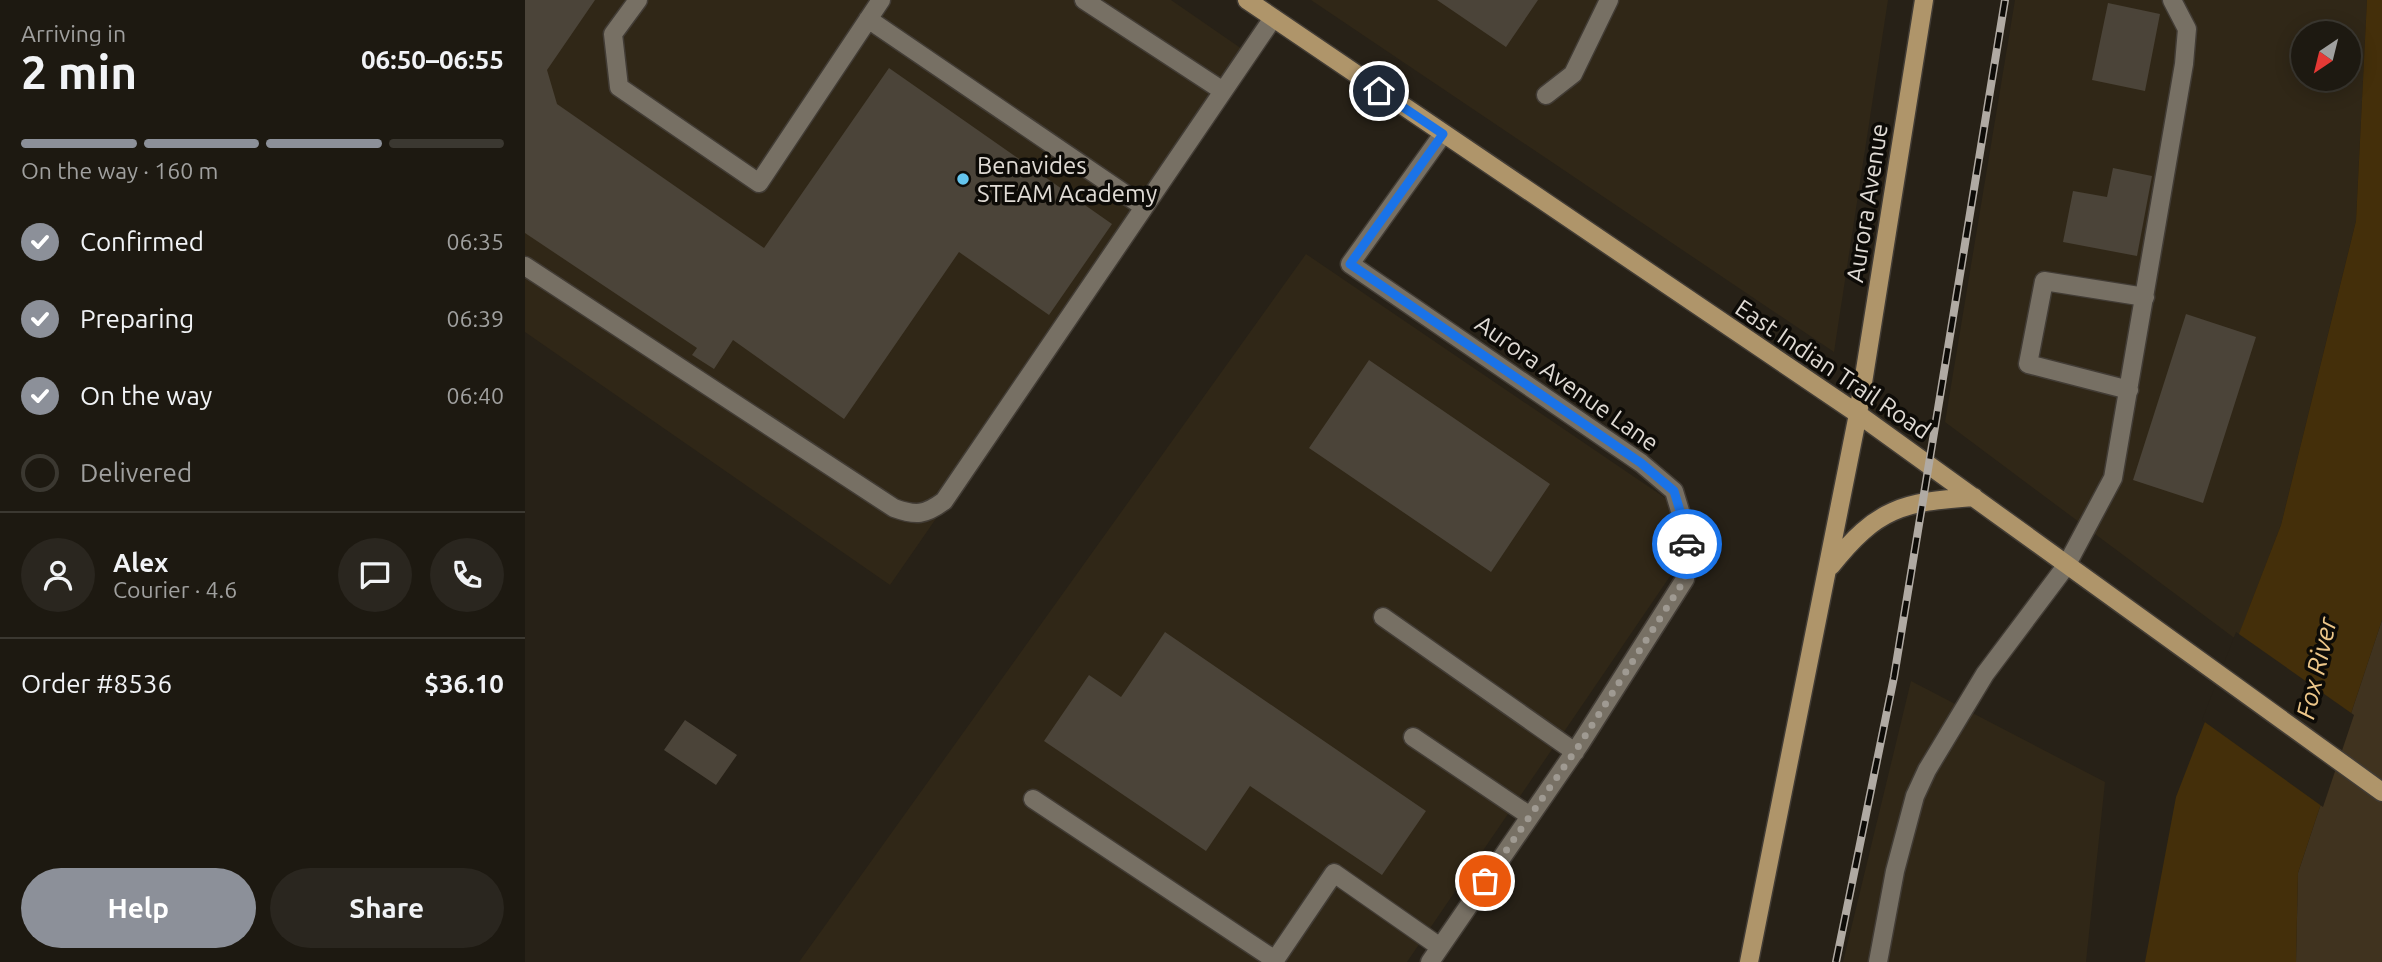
<!DOCTYPE html>
<meta charset="utf-8">
<style>
:root{--surface:#1d1911;--page:#2a261f;--text:#f1f3f6;--muted:#a0a09f;--line:#3b3831;--accent:#8c9099}
body{margin:0;font-family:Ubuntu,sans-serif;background:var(--page);color:var(--text);height:100vh;display:flex;flex-direction:column;font-size:26px;white-space:nowrap}
*{box-sizing:border-box;margin:0}
p{font-size:23px;color:var(--muted)}
.icon{flex:none;width:38px;height:38px;fill:none;stroke:currentColor;stroke-width:2;stroke-linecap:round;stroke-linejoin:round}
.map{position:relative;flex:1;overflow:hidden}
.drawer{display:flex;flex-direction:column;background:var(--surface);width:525px}
.drawer>*{flex:none}
.needle{width:46px;rotate:215deg}
.buttons{position:absolute;left:1766px;top:21px;display:grid;gap:14px}
.buttons a{display:grid;place-items:center;width:70px;height:70px;border-radius:50%;background:var(--surface);box-shadow:0 4px 18px #0003,0 0 0 2px var(--line);font-size:35px}
.pin{position:absolute;display:grid;place-items:center;width:60px;height:60px;color:#fff;margin:-30px;border:4px solid #fff;border-radius:50%;box-shadow:0 2px 7px #0007}
.courier{position:absolute;display:grid;place-items:center;width:70px;height:70px;margin:-35px;border:5px solid #1a73e8;border-radius:50%;background:#fff;color:#222;box-shadow:0 2px 9px #0007}
.overview em{font-style:normal;font-weight:700}
.overview div{display:flex;flex-direction:column-reverse}
.overview{display:flex;align-items:center;justify-content:space-between;height:119px;padding:0 21px}
h1{font-size:46px;font-weight:700;line-height:52px}
.bar{display:grid;grid-template-columns:repeat(4,1fr);gap:10px 7px;align-content:center;height:84px;padding:0 21px}
.bar i{height:9px;border-radius:5px;background:var(--line)}
.bar .on{background:var(--accent)}
.bar p{grid-column:span 4}
.line{display:flex;align-items:center;gap:18px;padding:0 21px;border-top:2px solid var(--line)}
.line div{flex:1}
.round{display:grid;place-items:center;flex:none;width:74px;height:74px;border-radius:37px;background:var(--page)}
ol{padding:0 21px;list-style:none}
li{display:flex;align-items:center;gap:21px;height:77px}
li p{margin-inline-start:auto}
li .icon{padding:7px;border-radius:50%;background:var(--accent);color:#fff;stroke-width:4}
li:last-child{color:var(--muted)}
li i{width:38px;height:38px;border:4px solid var(--line);border-radius:50%}
.primary-button{display:flex;gap:14px;margin-top:auto;padding:14px 21px}
.primary-button a{flex:1;height:80px;border-radius:42px;background:var(--accent);color:#fff;font-size:28px;font-weight:700;line-height:80px;text-align:center}
.primary-button a+a{background:var(--page);color:var(--text)}
main{display:flex;flex:1;min-height:0}
.map>svg:first-child{display:block}
.built{fill:#302717;fill-rule:evenodd}
.green{fill:#40331f}
.water{fill:#442f0a}
.pier{fill:#272117}
.building{fill:#4b4439}
.lines{fill:none;stroke-linecap:round;stroke-linejoin:round}
.minor-casing{stroke:#423c35;stroke-width:21}
.major-casing{stroke:#423c35;stroke-width:21}
.minor{stroke:#777064;stroke-width:18}
.major{stroke:#af956a;stroke-width:18}
.rail-casing{stroke:#b0aaa3;stroke-width:8}
.rail{stroke:#0d0b07;stroke-width:5;stroke-dasharray:16;stroke-linecap:butt}
.done{stroke:#9f9a92;stroke-width:7;stroke-dasharray:0 12.6}
.route{stroke:#1a73e8;stroke-width:9}
.poi-dot{fill:#64c5ee;stroke:#0d0b07;stroke-width:2.5}
.labels{text-anchor:middle;dominant-baseline:central;stroke-width:7;stroke-linejoin:round;paint-order:stroke}
.poi-label{font-size:24px;fill:#e0dbd5;stroke:#0d0b07;text-anchor:start}
.street-label{font-size:24px;fill:#e0dbd5;stroke:#0d0b07}
.water-label{font-size:26px;font-style:italic;fill:#ecc689;stroke:#0d0b07}
</style>
<main>
<section class="drawer">
<div class="overview"><div><h1>2 min</h1><p>Arriving in</p></div><em>06:50–06:55</em></div>
<div class="bar"><i class="on"></i><i class="on"></i><i class="on"></i><i></i><p>On the way · 160 m</p></div>
<ol>
<li><svg class="icon" aria-label="check" viewBox="0 0 24 24"><path d="M5 12l5 5 9-10"/></svg>Confirmed<p>06:35</p></li>
<li><svg class="icon" aria-label="check" viewBox="0 0 24 24"><path d="M5 12l5 5 9-10"/></svg>Preparing<p>06:39</p></li>
<li><svg class="icon" aria-label="check" viewBox="0 0 24 24"><path d="M5 12l5 5 9-10"/></svg>On the way<p>06:40</p></li>
<li><i></i>Delivered</li>
</ol>
<div class="line" style="height:126px"><a class="round"><svg class="icon" aria-label="person" viewBox="0 0 24 24"><circle cx="12" cy="8" r="4"/><path d="M4 21q1-7 8-7t8 7"/></svg></a><div><b>Alex</b><p>Courier · 4.6</p></div><a class="round"><svg class="icon" aria-label="chat" viewBox="0 0 24 24"><path d="M4 5h16v11H9l-5 4z"/></svg></a><a class="round"><svg class="icon" aria-label="phone" viewBox="0 0 24 24"><path d="M5 4h4l2 5-3 2q2 4 5 5l2-3 5 2v4C11 20 4 13 5 4z"/></svg></a></div>
<div class="line" style="height:91px"><div>Order #8536</div><b>$36.10</b></div>
<div class="primary-button"><a>Help</a><a>Share</a></div>
</section>
<div class="map">
<svg width="1857" height="962" viewBox="0 0 1857 962">
<rect width="100%" height="100%" fill="#272117"/>
<path class="built" d="M0,0h646l84,58 -365,527 -365,-253z
M786,0h577l-54,352z
M1490,0h352l-11,221 -75,304 -44,115 -292,-218zM1778,33h46v46h-46z
M781,254l399,271 -298,437h-608z
M1386,681l194,101 -19,180h-243z"/>
<path class="green" d="M1857,620v342h-86l2,-89z"/>
<path class="water" d="M1842,0h15v620l-84,253 -2,89h-151l31,-165 105,-272 75,-304z"/>
<path class="pier" d="M1711,632l118,83 -31,92 -121,-87z"/>
<path class="building" d="M0,0h70l-48,70 10,34 207,144 125,-180 223,156 -63,91 -90,-63 -115,167 -111,-79 -19,29 -22,-14 5,-7 -172,-115z
M912,0h101l-32,47z
M1583,3l52,11 -15,77 -53,-11z
M1588,168l39,8 -15,80 -74,-14 10,-51 34,6z
M1661,314l70,23 -53,166 -70,-23z
M844,360l181,124 -59,88 -182,-124z
M640,632l261,179 -44,64 -132,-89 -44,65 -162,-110 45,-66 32,22z
M160,720l52,35 -21,30 -52,-35z"/>
<g class="lines">
<g class="minor-casing">
<path id="minor" d="M113,0l-25,34 6,53 140,96 122,-183
M559,0l139,91
M343,19l276,188
M1021,95l27,-21 36,-74
M0,266l369,242c22,8 31,7 50,-7l329,-483
M1604,390l-101,-26 16,-83 101,16
M858,617l192,135
M888,737l117,79
M508,799l242,161 59,-87 106,74
M905,962l150,-218 105,-165 2,-45 -13,-43 -33,-28 -291,-199 93,-130
M1353,962l17,-91 20,-75 12,-26 58,-96 81,-108 47,-88 71,-414 3,-35 -15,-29"/>
</g>
<g class="major-casing">
<path id="major" d="M722,0l611,414 524,378
M1306,566c46,-58 71,-64 143,-69
M1224,962l109,-548 66,-414"/>
</g>
<use href="#minor" class="minor"/>
<use href="#major" class="major"/>
<g class="rail-casing">
<path id="rail" d="M1311,962l58,-285 111,-677"/>
</g>
<use href="#rail" class="rail"/>
</g>
<g class="lines">
<path class="done" d="M960,881l95,-137 105,-165 2,-35"/>
<path class="route" d="M854,91l64,43 -93,130 291,199 33,28 13,43v10"/>
</g>
<circle class="poi-dot" cx="438" cy="179" r="7"/>
<g class="labels">
<g class="poi-label">
<text x="452" y="165">Benavides<tspan x="452" dy="28">STEAM Academy</tspan></text>
</g>
<g class="street-label">
<text transform="translate(1342 203) rotate(-81)">Aurora Avenue</text>
<text transform="translate(1308 369) rotate(34)">East Indian Trail Road</text>
<text transform="translate(1042 383) rotate(35)">Aurora Avenue Lane</text>
</g>
<g class="water-label">
<text transform="translate(1791 668) rotate(-77)">Fox River</text>
</g>
</g>
</svg>
<div class="buttons">
<a><svg class="needle" viewBox="-14 -14 28 28"><path d="M0-13l5 13h-10z" fill="#e53935"/><path d="M0 13l5-13h-10z" fill="#a0a09f"/></svg></a>
</div>
<div class="pin" style="left:960px;top:881px;background:#ea580c"><svg class="icon" aria-label="bag" viewBox="0 0 24 24"><path d="M5 8h14l-1 12H6zM9 8a3 3 0 0 1 6 0"/></svg></div>
<div class="pin" style="left:854px;top:91px;background:#1f2937"><svg class="icon" aria-label="home" viewBox="0 0 24 24"><path d="M3 11l9-7 9 7M6 9v11h12V9"/></svg></div>
<div class="courier" style="left:1162px;top:544px"><svg class="icon" aria-label="car" viewBox="0 0 24 24"><path d="M5 17H2v-5l4-1 3-4h7l3 4 3 1v5h-3M9 17h6M6 11h13"/><circle cx="7" cy="17" r="2"/><circle cx="17" cy="17" r="2"/></svg></div>
</div>
</main>
